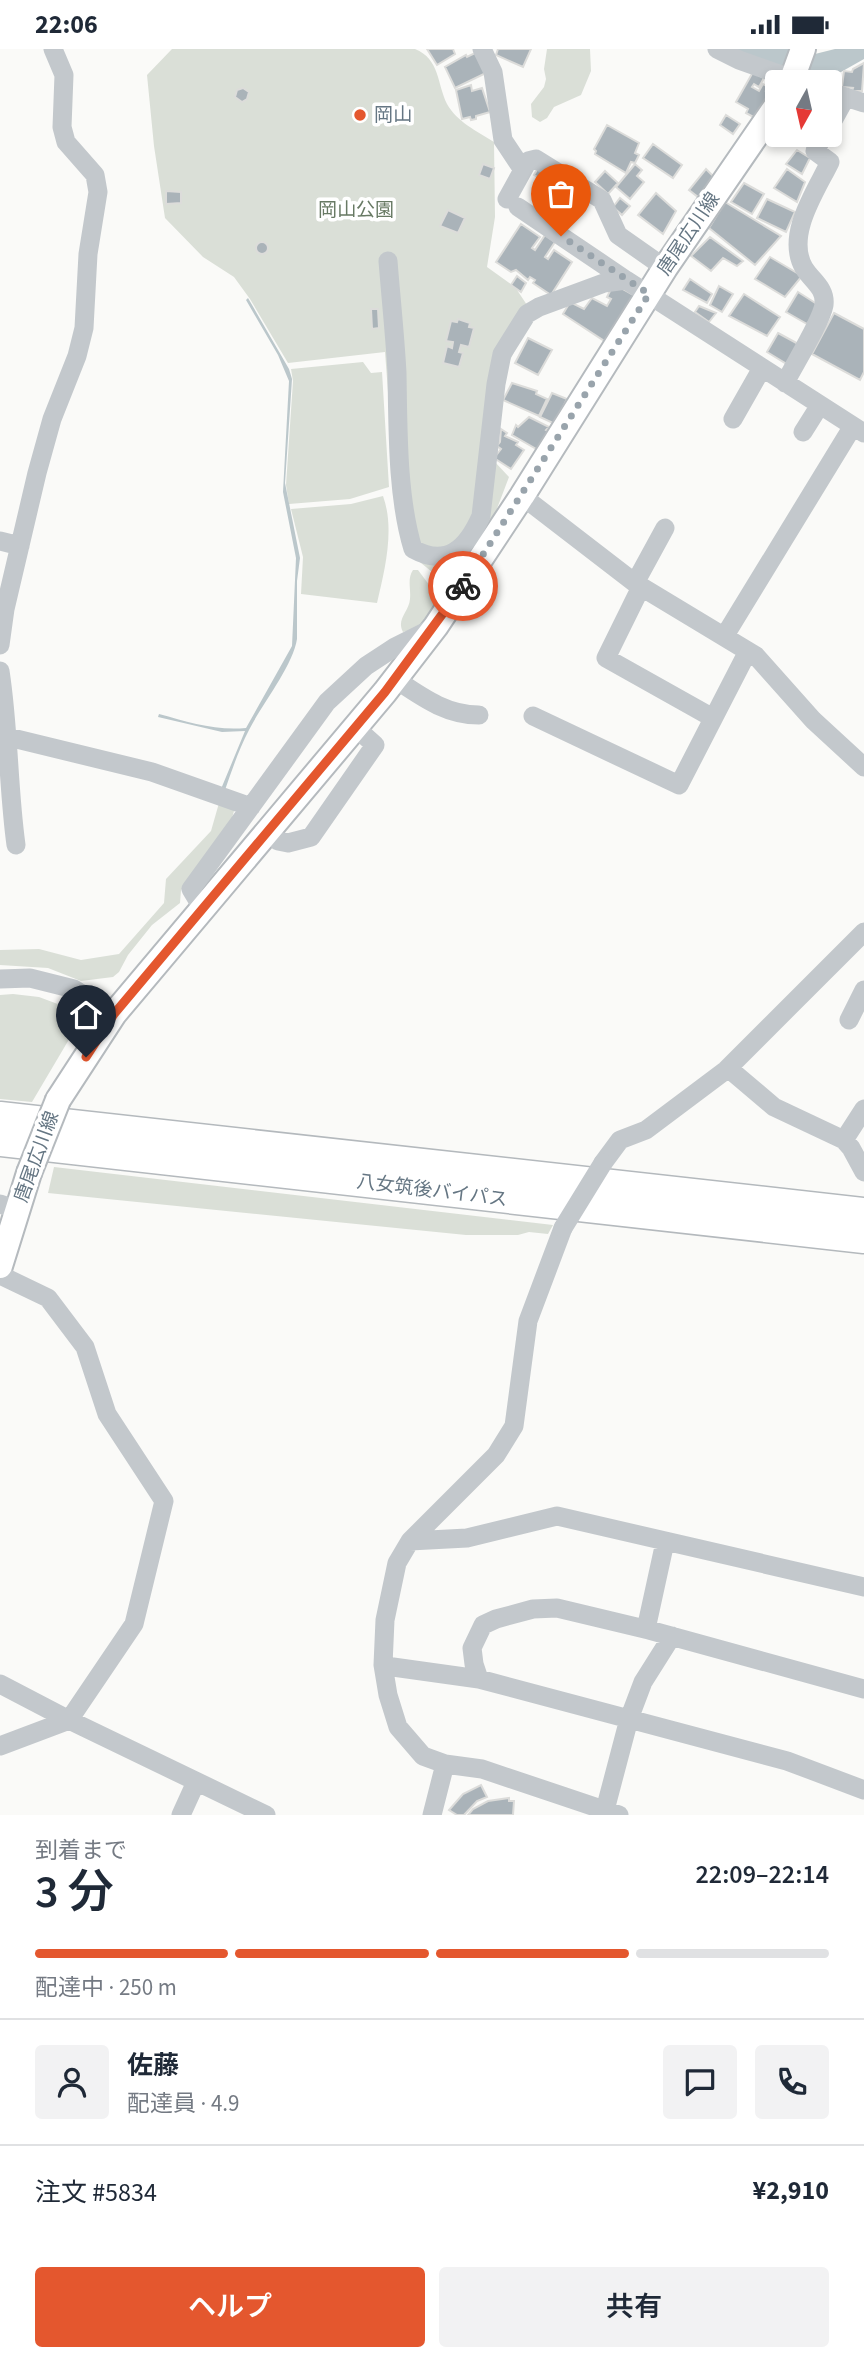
<!DOCTYPE html>
<html lang="ja">
<meta charset="utf-8">
<style>
:root{--surface:#fff;--page:#f2f2f3;--text:#1f2937;--muted:#747a83;--line:#e0e1e3;--accent:#e4572e}
body{margin:0;font-family:"Source Sans 3","Noto Sans JP",sans-serif;background:var(--page);color:var(--text);height:100vh;display:flex;flex-direction:column;font-size:26px;white-space:nowrap}
*{box-sizing:border-box;margin:0}
p{font-size:23px;color:var(--muted)}
.icon{flex:none;width:38px;height:38px;fill:none;stroke:currentColor;stroke-width:2;stroke-linecap:round;stroke-linejoin:round}
.map{position:relative;height:1766px;overflow:hidden}
.drawer{display:flex;flex-direction:column;background:var(--surface);flex:1}
.drawer>*{flex:none}
.needle{width:46px;rotate:188deg}
.fabs{position:absolute;left:765px;top:21px;display:grid;gap:14px}
.fabs a{display:grid;place-items:center;width:77px;height:77px;border-radius:7px;background:var(--surface);box-shadow:0 4px 10px #0003;font-size:35px}
.pin{position:absolute;display:grid;place-items:center;width:60px;height:60px;color:#fff;margin:-72px -30px;border-radius:50% 50% 50% 0;rotate:-45deg;box-shadow:0 0 7px #0007}
.pin .icon{rotate:45deg}
.courier{position:absolute;display:grid;place-items:center;width:70px;height:70px;margin:-35px;border:5px solid #e4572e;border-radius:50%;background:#fff;color:#222;box-shadow:0 2px 9px #0007}
.head em{font-style:normal;font-weight:600}
.head div{display:flex;flex-direction:column-reverse}
.head{display:flex;align-items:center;justify-content:space-between;height:119px;padding:0 35px}
h1{font-size:46px;font-weight:600;line-height:52px}
.bar{display:grid;grid-template-columns:repeat(4,1fr);gap:10px 7px;align-content:center;height:84px;padding:0 35px}
.bar i{height:9px;border-radius:5px;background:var(--line)}
.bar .current{background:var(--accent)}
.bar p{grid-column:span 4}
.line{display:flex;align-items:center;gap:18px;padding:0 35px;border-top:2px solid var(--line)}
.line div{flex:1}
.round{display:grid;place-items:center;flex:none;width:74px;height:74px;border-radius:7px;background:var(--page)}
.action{display:flex;gap:14px;margin-top:auto;padding:14px 35px}
.action a{flex:1;height:80px;border-radius:7px;background:var(--accent);color:#fff;font-size:28px;font-weight:600;line-height:80px;text-align:center}
.action a+a{background:var(--page);color:var(--text)}
.status{display:flex;justify-content:space-between;align-items:center;height:49px;padding:0 35px;background:var(--surface);direction:ltr}
.status svg{height:19px;fill:currentColor}
.map>svg:first-child{display:block}
.green{fill:#dadfd7}
.water{fill:#bbc7cb}
.building{fill:#aab3b9;stroke:#dcdcda;stroke-width:2}
.lines{fill:none;stroke-linecap:round;stroke-linejoin:round}
.major-casing{stroke:#b5babe;stroke-width:28}
.highway-casing{stroke:#b4b9bd;stroke-width:33}
.minor{stroke:#c3c8cc;stroke-width:19}
.major{stroke:#fff;stroke-width:24}
.highway{stroke:#fff;stroke-width:30}
.major-bridge-casing{stroke:#b5babe;stroke-width:28;stroke-linecap:butt}
.minor-bridge{stroke:#c3c8cc;stroke-width:19}
.major-bridge{stroke:#fff;stroke-width:24}
.done{stroke:#99a4ac;stroke-width:7;stroke-dasharray:0 12.6}
.route{stroke:#e4572e;stroke-width:9}
.poi-dot{fill:#e4572e;stroke:#fff;stroke-width:2.5}
.labels{text-anchor:middle;dominant-baseline:central;stroke-width:7;stroke-linejoin:round;paint-order:stroke}
.poi-label{font-size:19px;fill:#657683;stroke:#fff;text-anchor:start}
.park-label{font-size:19px;fill:#687a64;stroke:#fff}
.street-label{font-size:19px;fill:#657683;stroke:#fff}
</style>
<div class="status"><b>22:06</b><svg viewBox="0 0 49 12"><path d="M0 12V9h3v3zM5 12V6h3v6zM10 12V3h3v9zM15 12V0h3v12zM26 1h20v11H26zM47 4h2v5h-2z"/></svg></div>
<div class="map">
<svg width="864" height="1766" viewBox="0 0 864 1766">
<rect width="100%" height="100%" fill="#fafaf8"/>
<path class="green" d="M172,0h243c25,10 22,35 32,55 10,18 30,27 47,38l1,75 -8,50 28,20 18,27 -27,54 -12,93 15,16 -24,63 -32,49 -48,-39 -8,-39 -12,-159 -97,11 -38,-64 -16,-22 -31,-20 -38,-39 -11,-72 -7,-71z
M547,0h43l1,22 -10,24 -27,12 -7,11 -7,4 -8,-5 -1,-13 13,-17 2,-8 -2,-10z
M363,313l8,11 11,-1 7,115 -39,12 -61,5 -3,-19 7,-104 -2,-12z
M383,447c12,33 2,73 -6,107l-76,-9 2,-37 -12,-48 60,-5z
M413,521h5l15,20 9,2v6l-20,29 -19,5c-7,-13 6,-20 7,-33 1,-11 -3,-20 3,-29z
M227,753l7,9 -2,7 -51,72 -1,13 -28,22 -24,30 -9,17 -6,5 -32,4 -33,-13 -48,-3v-15l39,-1 42,11 38,-6 45,-51 2,-24 45,-48 8,-28z
M13,945l26,3 24,9 8,30 -39,66 -32,-3v-104z
M54,1118l499,58 -5,9 -19,-2 -11,3h-52l-418,-42z"/>
<path class="water" d="M733,0h66l16,5 20,-5h29v10l-23,13 -27,7z
M248,249l41,71 3,10 -7,104 15,75 -3,23v58c-4,27 -35,65 -48,91 -10,19 -17,40 -24,60l-4,-1 24,-58 -23,1 -64,-15 1,-3c29,8 57,17 87,14l46,-82 4,-88 -13,-66 6,-111 -11,-26 -32,-55z"/>
<path class="building" d="M427,0h26l2,5 -18,11z
M498,0h33l-8,18 -27,-12z
M477,3l9,21 -31,15 -10,-21 21,-12 1,2z
M864,14l-2,28h-10l1,-3 -11,-1 2,-16 8,1 1,-3z
M753,23l11,6 -5,9 -5,-3 -2,3 7,4 4,-7 6,3 -3,4 6,3 -15,25 -11,-6 2,-4 -12,-7z
M471,36l1,6 10,-3 8,24 -14,4v3l-5,1 -1,-3 -8,2 -6,-29z
M243,39l6,4 -2,7 -5,3 -7,-5 2,-7z
M726,66l14,9 -7,10 -13,-9z
M607,76l32,18 -4,10 4,2 -4,8 -4,-1 -5,11 -31,-19 1,-3 -2,-2z
M653,95l29,21 -9,13 -30,-20z
M797,101l13,8 -8,16 -16,-10z
M483,115l11,4 -4,11 -11,-4z
M635,115l7,6 -5,6 7,6 -14,17 -14,-12z
M538,119l19,12 -5,7 -14,-7 1,-2 -5,-3z
M706,120l8,8 -16,20 -9,-7z
M787,120l18,13 -8,20 -23,-14z
M605,122l13,12 -10,11 -13,-12z
M744,134l20,11 -12,20 -21,-12z
M166,142l15,1v11l-15,1z
M656,144l20,18 -13,23 -25,-19z
M620,149l10,8 -8,9 -9,-8z
M767,150l28,13 -9,20 -29,-14z
M725,153l56,34 -26,29 -46,-37z
M448,161l17,8 -7,15 -18,-7z
M521,175l19,13 -8,11 3,2 10,-15 10,7 -10,15 3,2 6,-9 18,12 -21,33 -18,-12 2,-3 -5,-3 -2,3 -12,-10 -5,2 -15,-10z
M710,188l33,24 -6,5 -14,-8 -12,13 -20,-15z
M256 199a6 6 0 1 1 12 0a6 6 0 1 1-12 0Z
M770,208l32,19 -17,21 -30,-18z
M517,227l9,7 -5,9 -10,-7z
M690,230l22,15 -5,9 -24,-13z
M719,237l14,8 -11,18 -12,-7z
M619,238l16,9 -29,46 -43,-28 7,-12 14,7 8,-11 15,8 4,-7 -4,-2 4,-8z
M798,243l22,14 -13,18 -21,-12z
M744,245l36,23 -13,19 -38,-20z
M699,257l17,7 -7,9 -14,-10z
M371,260h7l1,19 -7,1z
M834,264l30,16v43l-4,8 -48,-26z
M458,270l12,4 -1,4 5,1 -5,19 -8,-2 -2,7 4,1 -4,14 -16,-4 4,-17 5,2 1,-6 -7,-1 5,-20 6,1z
M778,284l24,13 -12,20 -23,-14z
M528,289l24,12 -14,25 -23,-12z
M512,334l25,8 -1,3 11,5 -8,17 -36,-16z
M552,344l15,6 -12,25 -15,-7z
M529,368l20,10 -3,3 3,2 -11,18 -26,-15 4,-10 2,2z
M501,380l6,4 -2,3 13,6 -2,3 8,5 -13,19 -17,-11 7,-9 -4,-3 3,-4z
M481,1736l6,12 -10,4 -13,14h-7l-8,-5 14,-16z
M509,1749v3h5l-1,14h-45l5,-6 15,-8z"/>
<g class="lines">
<g class="major-casing">
<path id="major" d="M791,33l12,-33
M58,1051l56,-86 271,-322 51,-66 86,-130 143,-228 112,-163
M0,1217l29,-93"/>
</g>
<g class="highway-casing">
<path id="highway" d="M0,1068l864,96
M0,1092l864,97"/>
</g>
<path class="minor" d="M482,0l11,23 10,68 20,30
M717,0l22,11 62,22
M830,43l34,11
M830,77l16,-29
M507,150l21,-38 8,-2 66,41 16,35 47,33
M518,158l108,73
M388,212c3,38 7,75 9,112 1,55 0,124 16,176 34,19 54,-1 68,-33l15,-132 6,-30 25,-40 12,-7 65,-24 22,-3 238,153
M785,334c9,-18 36,-61 39,-78 2,-17 -12,-24 -20,-37 -19,-33 12,-77 26,-106l-15,-11 9,-16
M733,370l29,-51
M803,383l17,-27
M522,447l113,87 121,73 57,64 51,47
M0,492l20,5
M635,534l30,-55
M641,538l-35,71 107,60
M724,588l129,-211
M0,596l5,-36 32,-136 15,-54 25,-63 7,-28 4,-74 10,-62 -3,-17 -29,-33 -4,-15 2,-52 -11,-26
M0,622c9,58 8,116 16,174
M395,630c27,18 51,36 84,36
M533,667l146,69 69,-134
M0,686l152,37 99,35
M278,792l10,2 23,-6 64,-92 -20,-18
M203,860l-12,-20 136,-187 39,-36 29,-19 40,-20
M0,930l30,-1 44,11 40,25
M849,971l15,-30
M728,1019l46,39 70,33 7,8 13,24
M844,1091l20,-31
M603,1114l17,-23 26,-10 80,-60 138,-138
M0,1155l18,6
M0,1226l48,23 37,49 22,67 57,87 -30,123 -65,96 -69,26
M410,1492l86,-86 18,-29 14,-105 35,-93
M646,1580l19,-87
M393,1618l86,12
M0,1635l69,36 197,95
M864,1640l-215,-59 -92,-22 -24,1 -37,10 -13,6 -11,23 2,16 5,15 308,82 77,29
M605,1761l24,-91 14,-37 29,-46
M181,1766l15,-33
M432,1766l13,-51
M619,1766l-137,-46 -37,-5 -22,-8 -25,-29 -10,-32 -5,-30 2,-45 12,-57 13,-22 57,-3 90,-22 307,71"/>
<use href="#major" class="major"/>
<use href="#highway" class="highway"/>
<g class="major-bridge-casing">
<path id="major-bridge" d="M29,1124l29,-73"/>
</g>
<path class="minor-bridge" d="M563,1179l40,-65"/>
<use href="#major-bridge" class="major-bridge"/>
</g>
<g class="lines">
<path class="done" d="M463,537l186,-292 -88,-58"/>
<path class="route" d="M86,1008l28,-43 271,-322 78,-106"/>
</g>
<circle class="poi-dot" cx="360" cy="66" r="7"/>
<g class="labels">
<g class="poi-label">
<text x="374" y="66">岡山</text>
</g>
<g class="park-label">
<text x="356" y="161">岡山公園</text>
</g>
<g class="street-label">
<text transform="translate(689 185) rotate(-56)">唐尾広川線</text>
<text transform="translate(37 1108) rotate(-70)">唐尾広川線</text>
<text transform="translate(432 1142) rotate(7)">八女筑後バイパス</text>
</g>
</g>
</svg>
<div class="fabs">
<a><svg class="needle" viewBox="-14 -14 28 28"><path d="M0-13l5 13h-10z" fill="#e53935"/><path d="M0 13l5-13h-10z" fill="#747a83"/></svg></a>
</div>
<div class="pin" style="left:561px;top:187px;background:#ea580c"><svg class="icon" aria-label="bag" viewBox="0 0 24 24"><path d="M5 8h14l-1 12H6zM9 8a3 3 0 0 1 6 0"/></svg></div>
<div class="pin" style="left:86px;top:1008px;background:#1f2937"><svg class="icon" aria-label="home" viewBox="0 0 24 24"><path d="M3 11l9-7 9 7M6 9v11h12V9"/></svg></div>
<div class="courier" style="left:463px;top:537px"><svg class="icon" aria-label="bike" viewBox="0 0 24 24"><circle cx="6" cy="16" r="4"/><circle cx="18" cy="16" r="4"/><path d="M6 16l4-8h5l3 8M10 8l3 8H6M13 5h3"/></svg></div>
</div>
<section class="drawer">
<div class="head"><div><h1>3 分</h1><p>到着まで</p></div><em>22:09–22:14</em></div>
<div class="bar"><i class="current"></i><i class="current"></i><i class="current"></i><i></i><p>配達中 · 250 m</p></div>
<div class="line" style="height:126px"><a class="round"><svg class="icon" aria-label="person" viewBox="0 0 24 24"><circle cx="12" cy="8" r="4"/><path d="M4 21q1-7 8-7t8 7"/></svg></a><div><b>佐藤</b><p>配達員 · 4.9</p></div><a class="round"><svg class="icon" aria-label="chat" viewBox="0 0 24 24"><path d="M4 5h16v11H9l-5 4z"/></svg></a><a class="round"><svg class="icon" aria-label="phone" viewBox="0 0 24 24"><path d="M5 4h4l2 5-3 2q2 4 5 5l2-3 5 2v4C11 20 4 13 5 4z"/></svg></a></div>
<div class="line" style="height:91px"><div>注文 #5834</div><b>¥2,910</b></div>
<div class="action"><a>ヘルプ</a><a>共有</a></div>
</section>
